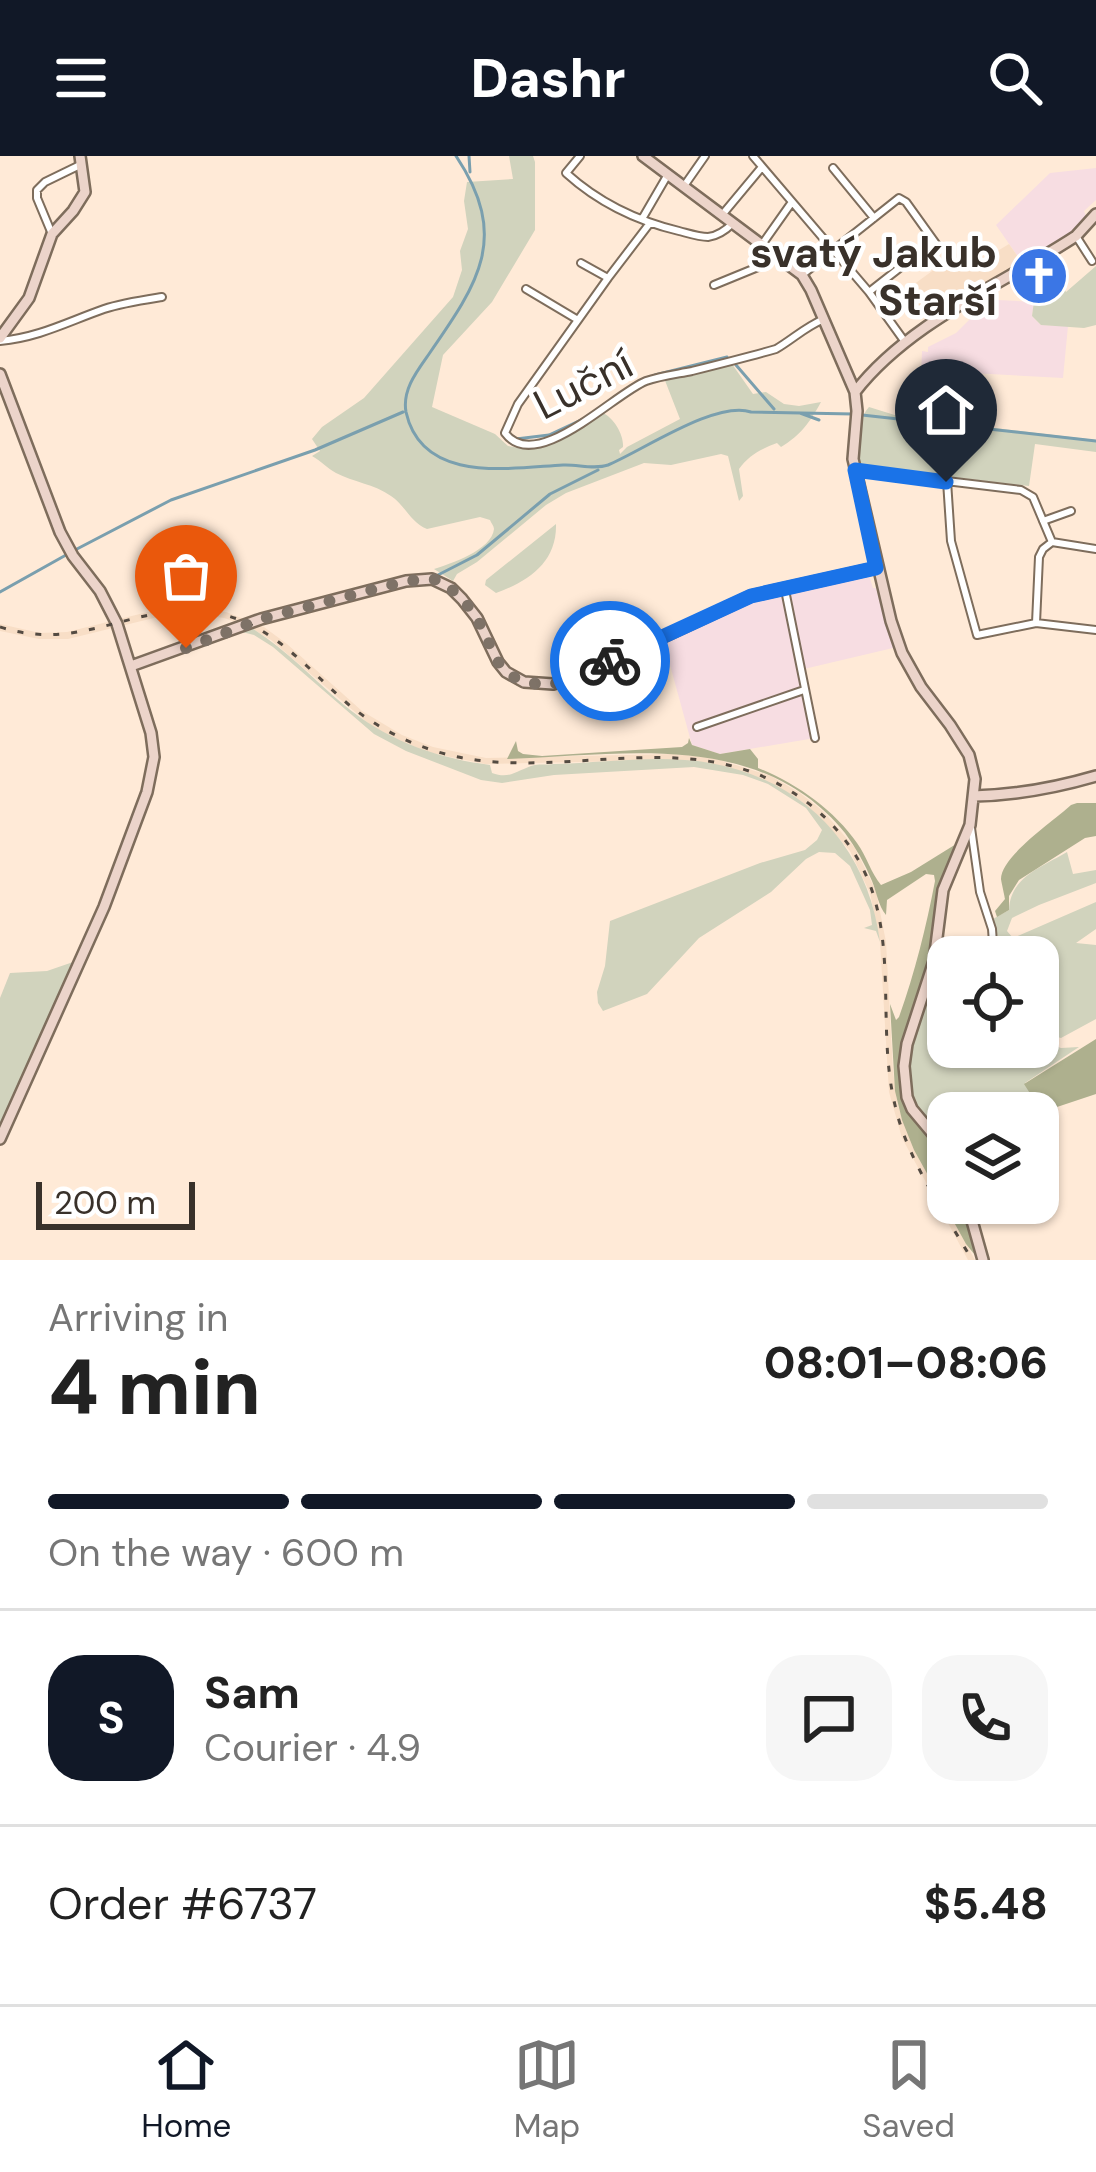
<!DOCTYPE html>
<meta charset="utf-8">
<style>
:root{--surface:#fff;--page:#f6f6f6;--text:#222;--muted:#767676;--line:#e0e0e0;--accent:#111827}
body{margin:0;font-family:"DM Sans",sans-serif;background:var(--page);color:var(--text);height:100vh;display:flex;flex-direction:column;font-size:45px;white-space:nowrap}
*{box-sizing:border-box;margin:0}
p{font-size:39px;color:var(--muted)}
.icon{flex:none;width:66px;height:66px;fill:none;stroke:currentColor;stroke-width:2;stroke-linecap:round;stroke-linejoin:round}
.map{position:relative;height:1104px;overflow:hidden}
.panel{display:flex;flex-direction:column;background:var(--surface);flex:1}
.panel>*{flex:none}
.tools{position:absolute;left:927px;top:780px;display:grid;gap:24px}
.tools a{display:grid;place-items:center;width:132px;height:132px;border-radius:24px;background:var(--surface);box-shadow:0 3px 9px #0004;font-size:60px}
.scale{position:absolute;left:36px;bottom:30px;width:159px;box-sizing:border-box;padding-left:12px;border:6px solid #39312a;border-top:0;font-size:33px;line-height:42px;white-space:nowrap;color:#39312a;-webkit-text-stroke:9px #fff;paint-order:stroke}
.pin{position:absolute;display:grid;place-items:center;width:102px;height:102px;color:#fff;margin:-123px -51px;border-radius:50% 50% 50% 0;rotate:-45deg;box-shadow:0 0 12px #0007}
.pin .icon{rotate:45deg}
.courier{position:absolute;display:grid;place-items:center;width:120px;height:120px;margin:-60px;border:9px solid #1a73e8;border-radius:50%;background:#fff;color:#222;box-shadow:0 3px 15px #0007}
.summary em{font-style:normal;font-weight:800}
.summary div{display:flex;flex-direction:column-reverse}
.summary{display:flex;align-items:center;justify-content:space-between;height:204px;padding:0 48px}
h1{font-size:78px;font-weight:800;line-height:90px}
.bar{display:grid;grid-template-columns:repeat(4,1fr);gap:18px 12px;align-content:center;height:144px;padding:0 48px}
.bar i{height:15px;border-radius:9px;background:var(--line)}
.bar .selected{background:var(--accent)}
.bar p{grid-column:span 4}
.line{display:flex;align-items:center;gap:30px;padding:0 48px;border-top:3px solid var(--line)}
.line div{flex:1}
.round{display:grid;place-items:center;flex:none;width:126px;height:126px;border-radius:36px;background:var(--page)}
header{display:flex;justify-content:space-between;align-items:center;height:156px;padding:0 48px;background:var(--accent);color:#fff;font-size:54px;font-weight:800}
.menu{display:flex;justify-content:space-around;align-items:center;height:168px;border-top:3px solid var(--line);background:var(--surface);font-size:33px;color:var(--muted)}
.menu a{display:grid;justify-items:center;gap:6px}
.menu .selected{color:var(--accent)}
.map>svg:first-child{display:block}
.industrial{fill:#f7dde2}
.built{fill:#f8dec6}
.green{fill:#d1d3bd}
.forest{fill:#aeb08e}
.lines{fill:none;stroke-linecap:round;stroke-linejoin:round}
.stream{stroke:#7a9fae;stroke-width:3}
.street-casing{stroke:#7e6d5c;stroke-width:10}
.secondary-casing{stroke:#7e6d5c;stroke-width:14}
.street{stroke:#fff;stroke-width:6}
.secondary{stroke:#ecd4ca;stroke-width:9}
.rail{stroke:#544b42;stroke-width:3;stroke-dasharray:6 12;stroke-linecap:butt}
.done{stroke:#7e7267;stroke-width:12;stroke-dasharray:0 21.6}
.route{stroke:#1a73e8;stroke-width:15}
.labels{text-anchor:middle;dominant-baseline:central;stroke-width:9;stroke-linejoin:round;paint-order:stroke}
.poi-label{font-size:42px;font-weight:bold;fill:#39312a;stroke:#fff;text-anchor:end}
.street-label{font-size:42px;fill:#39312a;stroke:#fff}
</style>
<header><svg class="icon" aria-label="menu" viewBox="0 0 24 24"><path d="M4 6h16M4 12h16M4 18h16"/></svg>Dashr<svg class="icon" aria-label="search" viewBox="0 0 24 24"><circle cx="10" cy="10" r="6"/><path d="M15 15l6 6"/></svg></header>
<div class="map">
<svg width="1096" height="1104" viewBox="0 0 1096 1104">
<rect width="100%" height="100%" fill="#ffead7"/>
<path class="industrial" d="M1096,12v32l-12,11 3,8 -23,22 -41,23 -27,-39 54,-52z
M996,140l2,4 36,2 -2,14 9,9 27,1 -5,52 -111,-6 -2,6 -29,-1 1,-26 6,1v-5l28,-14 14,-14 -2,-9z
M869,419l4,13h3l17,60 -89,21 -16,-75z
M785,434l30,148 -95,16 -28,-9 -30,-109 67,-32z"/>
<path class="built" d="M972,86l12,17 25,-15 14,20 -79,48 -6,-9 -23,12 -13,-22z
M183,451l43,5 38,15 23,17 75,67 40,24 31,12 53,11 188,-4 36,3 61,19 29,17 23,18 32,37 21,43 10,51 7,129 5,35 16,44 61,110h-7l-66,-122 -13,-46 -9,-150 -10,-49 -20,-42 -31,-35 -22,-18 -29,-16 -59,-19 -35,-3 -189,4 -54,-11 -32,-12 -30,-17 -98,-84 -23,-14 -24,-8 -28,-4h-26l-102,25h-29l-39,-8v-7l40,9 27,-1 89,-22z"/>
<path class="green" d="M509,0h24l2,6v68l-43,72 -49,53 -11,52 63,27 13,12 17,3 32,-9 46,-27c11,5 21,22 20,34l-4,3 1,4 7,-7 53,-28 -16,-41 68,-14 21,30 13,-2 18,12 15,2 22,-4c-11,20 -20,33 -40,45l-4,-4c-16,6 -28,12 -38,26l4,27 -4,5 -11,-45 -7,-2 -50,11 -27,-2 -78,30 -20,12 -69,57 -20,12 -4,7 -19,-12c16,-5 58,-19 60,-40 0,-3 -3,-6 -4,-9l-10,-3 -53,12c-17,-7 -22,-24 -36,-33 -17,-12 -38,-14 -55,-23 -9,-5 -15,-12 -24,-17l8,-5 -8,-12 10,-12 42,-29 89,-101 9,-27 -2,-19 8,-22 -4,-28 3,-19 46,-3z
M1096,110v59l-12,3 -43,-3 -9,-9 3,-22 -4,-3 -2,-7 11,-3 13,-12 13,23z
M869,251l32,10 195,23v12l-61,-8 -6,42 -85,-10v-8l-2,7 -82,-8c-2,-19 -4,-46 9,-60z
M556,368c1,38 -27,57 -60,69l-11,-8 1,-5z
M250,471c35,21 62,51 94,78 42,35 92,53 146,60l2,8c19,7 26,-4 43,-8 6,-1 12,0 19,-1 50,-1 106,-10 156,-1 95,17 158,84 170,179l-4,-11 -12,-3 8,-3 -2,-15 -20,-44 -15,-13 -16,-1 -13,7 -35,33 -72,46 -52,56 -44,17 -5,-8 -1,-11 8,-26 5,-45 150,-58 45,-13 12,-10 5,-10 -16,-22 -38,-24 -25,-9 -49,-8 -140,8 -52,8 -21,-3 -75,-29 -32,-17 -101,-87 -19,-12 -12,-3z
M1067,696l6,22 23,-4v13l-57,22 -27,13 -5,13 6,7 83,-36v27l-20,14 20,2v74l-35,19 -23,-6v-75h-35l-10,-38 16,-9c1,-33 33,-43 58,-58z
M76,805l-72,155 -4,11v-129l10,-25 37,-2z
M938,805l10,16v70h90v-7l23,8 18,-1 -54,36 17,29 -4,4v-3h-90v33c-11,-14 -28,-29 -35,-45 -19,-45 15,-96 25,-140z"/>
<path class="forest" d="M689,582l3,7 28,9 30,-5 8,10v9c38,15 76,42 99,75 10,14 14,30 24,42l30,-13 50,-31c-24,39 -22,73 -30,117 -7,36 -21,73 -31,108l3,32 45,61v44h16l15,57 -13,-16 -52,-94 -12,-30 -7,-29 -5,-87 6,16 3,-3c16,-45 27,-89 36,-136l-1,-6 -8,-1 -39,26 -1,15c-8,-10 -9,-22 -14,-34 -7,-17 -16,-33 -27,-48 -85,-104 -220,-78 -338,-74l9,-18 2,10 5,3 19,2 140,-9 6,-4z
M1077,647h19v33l-11,2 -66,42 -10,16v14l-12,7 -2,-6 10,-12c0,-1 -4,-19 -4,-20 0,-23 53,-58 70,-74z
M1096,883v55l-54,18 -18,-28z"/>
<g class="lines">
<path class="stream" d="M456,0c54,81 23,126 -27,198 -12,17 -27,36 -23,58 16,72 103,56 157,53 14,-1 31,5 45,0 34,-14 108,-65 143,-53l102,2 243,27
M469,0l1,16
M736,209l38,44
M655,219l72,-18
M613,242l27,-17
M800,257l19,7
M516,283l33,-4 32,-15
M75,394l96,-50 144,-50 88,-38
M436,420l41,-21 73,-61 48,-24
M0,436l66,-37"/>
<g class="street-casing">
<path id="street" d="M580,0l-14,17c32,29 71,48 113,58 8,2 20,6 29,6 10,-1 18,-7 25,-14
M753,0l116,136 36,50
M833,12l41,50
M684,30l21,-30
M722,59l40,-48
M642,63l25,-43
M650,67l-42,55 -90,126 -13,29c31,42 110,-40 141,-52 14,-5 31,-7 46,-10 28,-7 56,-14 84,-22 17,-10 29,-22 48,-30
M52,78l-15,-36v-8l8,-8 35,-17
M1076,80l16,25
M763,87l29,-41
M581,107l27,15
M802,119l97,-77 7,4 33,46
M714,129l44,-18 13,-16
M526,133l52,31
M869,136l65,-51
M0,185c40,-4 67,-19 104,-32 18,-6 39,-9 58,-12
M855,314l166,20 12,7 19,45
M947,325l4,60 26,94 59,-12 60,7
M1043,365l28,-10
M1052,386l44,7
M785,434l30,148
M1036,467l3,-66 4,-8 9,-7
M697,571l107,-37
M971,672l9,64 12,37 2,28"/>
</g>
<g class="secondary-casing">
<path id="secondary" d="M643,0l159,119 9,15 44,102 2,19 -4,48 38,162 11,32 19,34 29,38 19,30 6,24 -5,46 -27,65 -9,71 -27,83 -3,22 3,31 5,12 36,43
M0,182l29,-40 23,-64 21,-23 12,-19 -5,-36
M0,218l60,158 13,24 27,35 17,33 34,109 3,24 -7,35 -43,115 -104,232
M855,236c54,-70 148,-108 221,-156l20,-22
M131,510l130,-47 145,-38 26,-2 19,9 11,11 15,19 21,44 8,10 18,10 29,2 33,-11 165,-77 125,-28
M974,640c43,-1 81,-8 122,-20
M967,1047l16,57"/>
</g>
<use href="#street" class="street"/>
<use href="#secondary" class="secondary"/>
<path class="rail" d="M0,471c84,27 136,-28 215,-14 57,10 91,55 133,91 30,25 67,43 105,52 112,25 236,-31 339,36 26,16 48,38 64,64 46,76 19,167 39,249 12,55 49,106 77,155"/>
</g>
<g class="lines">
<path class="done" d="M186,492l75,-29 145,-38 26,-2 9,2 21,17 15,20 21,44 17,16 25,7 14,-1 56,-23"/>
<path class="route" d="M610,505l141,-65 125,-28 -21,-98 91,12"/>
</g>
<defs>
<g id="church-disc" transform="scale(3)"><circle r="9.5" fill="#3b76e5" stroke="#fff"/><path d="M-1.2-6h2.4v3.5h3.3v2.4h-3.3V6h-2.4V-.1h-3.3v-2.4h3.3Z" fill="#fff"/></g>
</defs>
<g fill-rule="evenodd">
<use href="#church-disc" x="1039" y="120"/>
</g>
<g class="labels">
<g class="poi-label">
<text x="997" y="96">svatý Jakub<tspan x="997" dy="48">Starší</tspan></text>
</g>
<g class="street-label">
<text transform="translate(583 228) rotate(-27)">Luční</text>
</g>
</g>
</svg>
<div class="tools">
<a><svg class="icon" aria-label="locate" viewBox="0 0 24 24"><circle cx="12" cy="12" r="6"/><path d="M12 2v4M12 18v4M2 12h4M18 12h4"/></svg></a>
<a><svg class="icon" aria-label="layers" viewBox="0 0 24 24"><path d="M12 4l9 5-9 5-9-5zM3 14l9 5 9-5"/></svg></a>
</div>
<div class="scale">200 m</div>
<div class="pin" style="left:186px;top:492px;background:#ea580c"><svg class="icon" aria-label="bag" viewBox="0 0 24 24"><path d="M5 8h14l-1 12H6zM9 8a3 3 0 0 1 6 0"/></svg></div>
<div class="pin" style="left:946px;top:326px;background:#1f2937"><svg class="icon" aria-label="home" viewBox="0 0 24 24"><path d="M3 11l9-7 9 7M6 9v11h12V9"/></svg></div>
<div class="courier" style="left:610px;top:505px"><svg class="icon" aria-label="bike" viewBox="0 0 24 24"><circle cx="6" cy="16" r="4"/><circle cx="18" cy="16" r="4"/><path d="M6 16l4-8h5l3 8M10 8l3 8H6M13 5h3"/></svg></div>
</div>
<section class="panel">
<div class="summary"><div><h1>4 min</h1><p>Arriving in</p></div><em>08:01–08:06</em></div>
<div class="bar"><i class="selected"></i><i class="selected"></i><i class="selected"></i><i></i><p>On the way · 600 m</p></div>
<div class="line" style="height:216px"><b class="round" style="background:var(--accent);color:#fff">S</b><div><b>Sam</b><p>Courier · 4.9</p></div><a class="round"><svg class="icon" aria-label="chat" viewBox="0 0 24 24"><path d="M4 5h16v11H9l-5 4z"/></svg></a><a class="round"><svg class="icon" aria-label="phone" viewBox="0 0 24 24"><path d="M5 4h4l2 5-3 2q2 4 5 5l2-3 5 2v4C11 20 4 13 5 4z"/></svg></a></div>
<div class="line" style="height:156px"><div>Order #6737</div><b>$5.48</b></div>
</section>
<nav class="menu">
<a class="selected"><svg class="icon" aria-label="home" viewBox="0 0 24 24"><path d="M3 11l9-7 9 7M6 9v11h12V9"/></svg>Home</a>
<a><svg class="icon" aria-label="map" viewBox="0 0 24 24"><path d="M3 6l6-2 6 2 6-2v14l-6 2-6-2-6 2zM9 4v14M15 6v14"/></svg>Map</a>
<a><svg class="icon" aria-label="saved" viewBox="0 0 24 24"><path d="M7 4h10v16l-5-4-5 4z"/></svg>Saved</a>
</nav>
